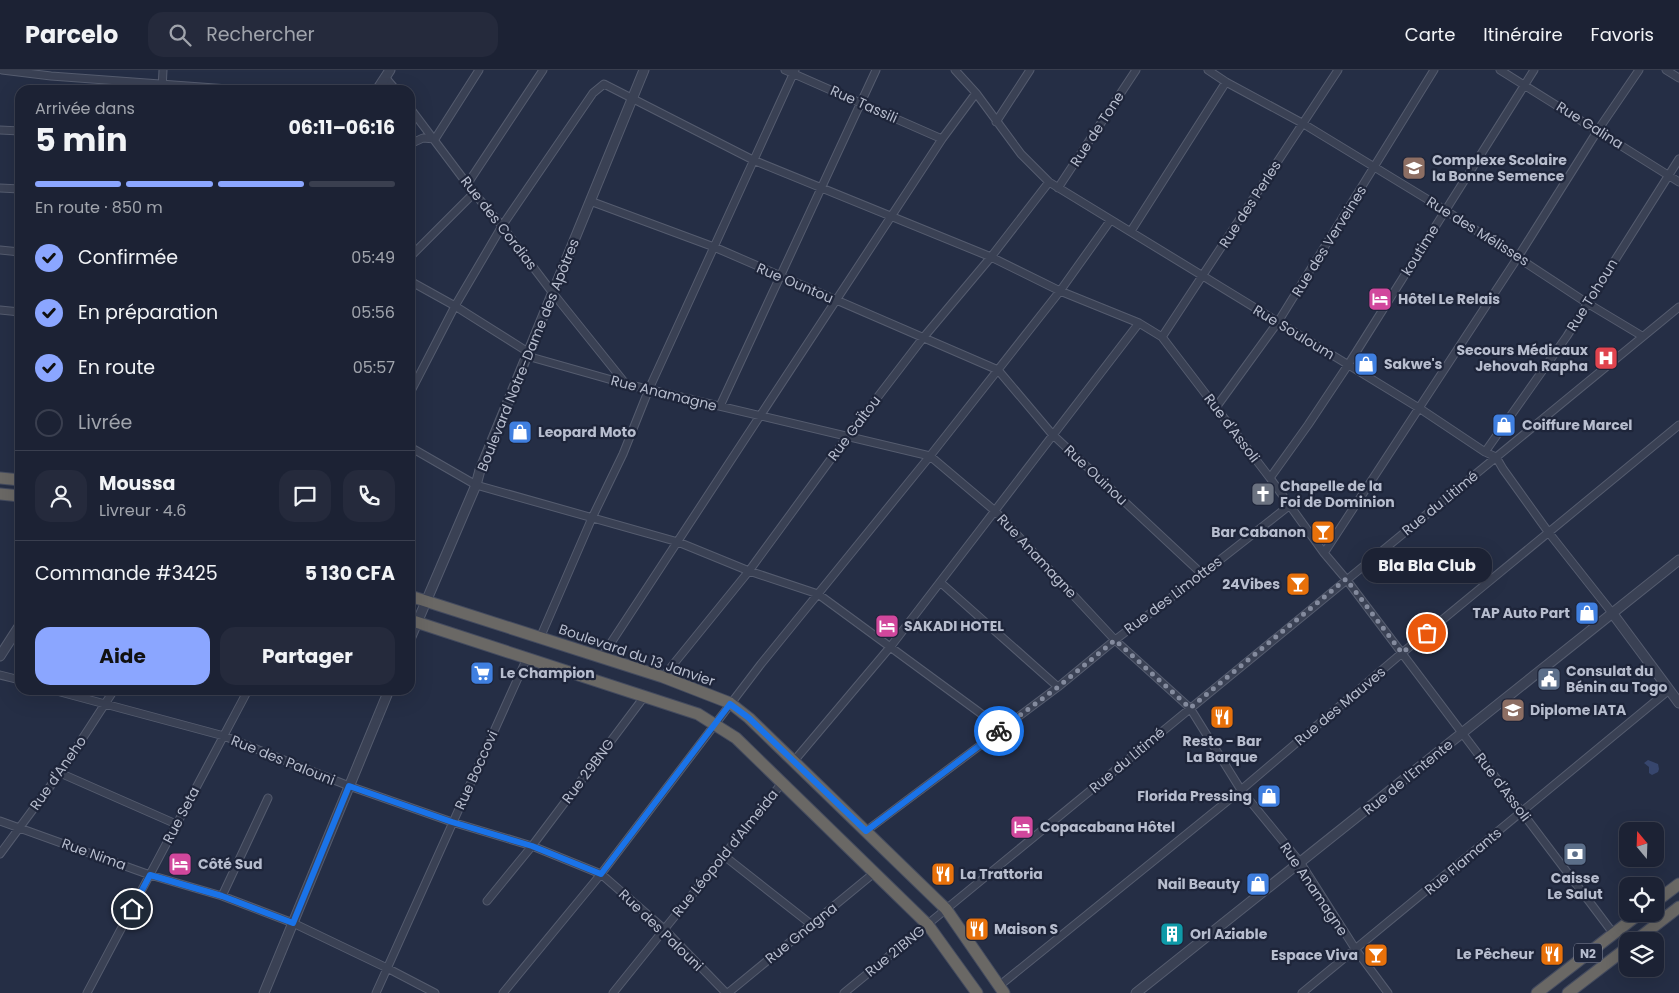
<!DOCTYPE html>
<html lang="fr">
<meta charset="utf-8">
<style>
:root{--surface:#1c2234;--page:#252a3c;--text:#f1f3f6;--muted:#a0a4ac;--line:#3a3f4f;--accent:#8ba6ff}
body{margin:0;font-family:Poppins,sans-serif;background:var(--page);color:var(--text);height:100vh;display:flex;flex-direction:column;font-size:19px;white-space:nowrap}
*{box-sizing:border-box;margin:0}
p{font-size:16px;color:var(--muted)}
.icon{flex:none;width:28px;height:28px;fill:none;stroke:currentColor;stroke-width:2;stroke-linecap:round;stroke-linejoin:round}
.map{position:relative;flex:1;overflow:hidden}
.panel{position:absolute;left:15px;top:15px;width:400px;height:610px;display:flex;flex-direction:column;background:var(--surface);border-radius:15px;box-shadow:0 5px 20px #0002,0 0 0 1px var(--line)}
.panel>*{flex:none}
.needle{width:32px;rotate:341deg}
.fabs{position:absolute;left:1619px;top:752px;display:grid;gap:10px}
.fabs a{display:grid;place-items:center;width:45px;height:45px;border-radius:10px;background:var(--surface);box-shadow:0 5px 20px #0002,0 0 0 1px var(--line);font-size:25px}
.pin{position:absolute;display:grid;place-items:center;width:42px;height:42px;color:#fff;margin:-21px;border:2px solid #fff;border-radius:50%;box-shadow:0 1px 5px #0007}
.courier{position:absolute;display:grid;place-items:center;width:50px;height:50px;margin:-25px;border:4px solid #1a73e8;border-radius:50%;background:#fff;color:#222;box-shadow:0 1px 6px #0007}
.bubble{position:absolute;height:35px;border-radius:15px;background:var(--surface);box-shadow:0 5px 20px #0002,0 0 0 1px var(--line);font-size:16px;font-weight:700;line-height:35px;text-align:center}
.headline em{font-style:normal;font-weight:700}
.headline div{display:flex;flex-direction:column-reverse}
.headline{display:flex;align-items:center;justify-content:space-between;height:85px;padding:0 20px}
h1{font-size:32px;font-weight:700;line-height:38px}
.bar{display:grid;grid-template-columns:repeat(4,1fr);gap:8px 5px;align-content:center;height:60px;padding:0 20px}
.bar i{height:6px;border-radius:4px;background:var(--line)}
.bar .on{background:var(--accent)}
.bar p{grid-column:span 4}
.line{display:flex;align-items:center;gap:12px;padding:0 20px;border-top:1px solid var(--line)}
.line div{flex:1}
.round{display:grid;place-items:center;flex:none;width:52px;height:52px;border-radius:15px;background:var(--page)}
ol{padding:0 20px;list-style:none}
li{display:flex;align-items:center;gap:15px;height:55px}
li p{margin-inline-start:auto}
li .icon{padding:5px;border-radius:50%;background:var(--accent);color:#111;stroke-width:4}
li:last-child{color:var(--muted)}
li i{width:28px;height:28px;border:2px solid var(--line);border-radius:50%}
.primary-button{display:flex;gap:10px;margin-top:auto;padding:10px 20px}
.primary-button a{flex:1;height:58px;border-radius:15px;background:var(--accent);color:#111;font-size:20px;font-weight:700;line-height:58px;text-align:center}
.primary-button a+a{background:var(--page);color:var(--text)}
header{display:flex;align-items:center;gap:30px;box-sizing:border-box;height:70px;padding:0 25px;background:var(--surface);border-bottom:1px solid var(--line)}
header strong{font-size:24px}
nav{display:flex;gap:28px;margin-inline-start:auto;font-size:18px}
.search{width:350px;height:45px;background:var(--page);display:flex;align-items:center;gap:12px;box-sizing:border-box;padding:0 18px;border-radius:15px;color:var(--muted);font-size:19px}
.map>svg:first-child{display:block}
.water{fill:#37466d}
.lines{fill:none;stroke-linecap:round;stroke-linejoin:round}
.minor-casing{stroke:#555c6f;stroke-width:9}
.tertiary-casing{stroke:#555c6f;stroke-width:11}
.trunk-casing{stroke:#444b5f;stroke-width:13}
.minor{stroke:#3a4154;stroke-width:7}
.tertiary{stroke:#3a4154;stroke-width:9}
.trunk{stroke:#6a6865;stroke-width:11}
.done{stroke:#848b9e;stroke-width:5;stroke-dasharray:0 9}
.route{stroke:#1a73e8;stroke-width:6}
.labels{text-anchor:middle;dominant-baseline:central;stroke-width:4.5;stroke-linejoin:round;paint-order:stroke}
.shield{fill:#1e253a;stroke:#898fa2;stroke-width:1}
.shield-label{font-size:12px;font-weight:bold;fill:#b7bdce}
.street-label{font-size:14px;fill:#b7bdce;stroke:#1e253a}
.poi-label{font-size:14px;font-weight:bold;fill:#b7bdce;stroke:#1e253a;text-anchor:start}
</style>
<header>
<strong>Parcelo</strong>
<div class="search"><svg class="icon" aria-label="search" viewBox="0 0 24 24"><circle cx="10" cy="10" r="6"/><path d="M15 15l6 6"/></svg>Rechercher</div>
<nav><a>Carte</a><a>Itinéraire</a><a>Favoris</a></nav>
</header>
<div class="map">
<svg width="1679" height="923" viewBox="0 0 1679 923">
<rect width="100%" height="100%" fill="#252e45"/>
<path class="water" d="M1648,690l10,4 1,5 -1,3 -6,3 -3,-2v-6l-5,-4z"/>
<g class="lines">
<g class="minor-casing">
<path id="minor" d="M2,0l49,6 191,14
M785,0l157,69
M955,0l21,23 45,61 28,28 370,226 66,44 11,5 7,12 46,64 64,81
M1208,0l18,12 76,41 143,87 142,93 55,33
M1500,0l179,112
M1666,0l13,8
M385,7l11,13
M162,20l1,-20
M410,38l64,85 28,33 50,66 73,91
M996,52l34,-52
M0,60l20,1
M410,74l13,-6 12,1 44,-69
M468,113l75,-113
M0,118l20,1
M1058,118l78,-118
M590,131l124,46 284,123 54,64 150,140
M1131,161l95,-149
M0,180l20,2
M410,187l64,-64
M410,211l45,25 73,46
M0,240l20,2
M1162,267l176,-267
M527,286l99,28 304,72 65,55 120,129 75,68 51,82 59,72 56,88 32,43
M410,323l45,-87 47,-80 91,-133 11,-9 149,76 238,97 69,34 79,32 23,14 108,141 54,75 22,26 267,354
M720,336l156,-336
M1217,336l61,-84 156,-252
M410,377l66,38 202,57 71,29 69,23 184,135
M1485,382l82,-116 112,-177
M1270,408l38,-53 40,-60 186,-295
M1324,483l194,-296 80,-127 41,-60
M940,512l118,105
M540,568l52,-120 31,-64 26,-65 146,-319
M601,588l341,-519 34,-46
M0,605l20,5
M663,607l86,-106 98,-134 76,-99 68,-81 58,-75
M53,620l171,46 125,50 103,36 80,24 69,28 63,55 62,64
M794,691l97,-115 248,-323
M60,703l116,51
M0,751l150,54 72,21 71,27 94,45 48,25
M866,761l192,-144 57,-47 87,-66 88,-69
M0,784l60,-81 54,-83
M723,785l89,70
M222,826l46,-98
M487,831l45,-55 112,-149
M999,916l242,-196 161,-137 277,-228
M87,923l161,-303
M376,923l151,-335
M503,923l98,-119 160,-210 169,-208 130,-165 50,-70
M613,923l169,-210
M728,923l146,-120
M844,923l835,-686
M1302,923l367,-303"/>
</g>
<g class="tertiary-casing">
<path id="tertiary" d="M377,20l13,-20
M1613,544l66,89
M410,569l66,-154 4,-15 164,-400
M0,586l20,-31
M264,923l125,-303
M1136,923l543,-433"/>
</g>
<g class="trunk-casing">
<path id="trunk" d="M0,408l20,2
M0,424l20,2
M410,526l253,81 67,26 19,15 197,191 58,84
M410,550l288,94 38,24 192,187 49,68
M1655,832l24,-18
M1635,871l44,-34
M1537,923l102,-79
M1568,923l60,-46"/>
</g>
<use href="#minor" class="minor"/>
<use href="#tertiary" class="tertiary"/>
<use href="#trunk" class="trunk"/>
</g>
<g class="lines">
<path class="done" d="M999,661l59,-44 57,-47 75,68 156,-129 56,74 25,-20"/>
<path class="route" d="M132,839l18,-34 72,21 71,27 56,-137 103,36 80,24 69,28 129,-170 19,14 117,113 133,-100"/>
</g>
<defs>
<g id="school-square" transform="scale(1.25)"><rect x="-9" y="-9" width="18" height="18" rx="4" fill="#8d6e63" stroke="#1e253a"/><path d="M0-5L7-2L0 1L-7-2ZM-4 1L0 2.5L4 1V4Q0 6-4 4Z" fill="#fff"/></g>
<g id="hotel-square" transform="scale(1.25)"><rect x="-9" y="-9" width="18" height="18" rx="4" fill="#d1479c" stroke="#1e253a"/><path d="M-6-4.5h1.5V1H6V5H4.5V3h-9V5H-6ZM-4 0a1.8 1.8 0 1 1 3.6 0ZM.5 0V-2.5h3Q6-2.5 6 0Z" fill="#fff"/></g>
<g id="hospital-square" transform="scale(1.25)"><rect x="-9" y="-9" width="18" height="18" rx="4" fill="#e0444e" stroke="#1e253a"/><path d="M-5-5h3v3.5h4V-5h3V5h-3V1.5h-4V5h-3Z" fill="#fff"/></g>
<g id="shop-square" transform="scale(1.25)"><rect x="-9" y="-9" width="18" height="18" rx="4" fill="#3f7fe0" stroke="#1e253a"/><path d="M-5-2.5h2.3a2.7 3.5 0 0 1 5.4 0H5L5.5 6h-11ZM-1.5-2.5h3a1.5 2.3 0 0 0-3 0Z" fill="#fff"/></g>
<g id="church-square" transform="scale(1.25)"><rect x="-9" y="-9" width="18" height="18" rx="4" fill="#6b7280" stroke="#1e253a"/><path d="M-1.2-6h2.4v3.5h3.3v2.4h-3.3V6h-2.4V-.1h-3.3v-2.4h3.3Z" fill="#fff"/></g>
<g id="bar-square" transform="scale(1.25)"><rect x="-9" y="-9" width="18" height="18" rx="4" fill="#e8710a" stroke="#1e253a"/><path d="M-6-5H6L.8 .8V4.5H3.5V6h-7V4.5H-.8V.8Z" fill="#fff"/></g>
<g id="supermarket-square" transform="scale(1.25)"><rect x="-9" y="-9" width="18" height="18" rx="4" fill="#3f7fe0" stroke="#1e253a"/><path d="M-6-5.5h2.5l.6 2H6L4.5 2H-2.5L-4.4-4H-6ZM-1.5 3.2a1.3 1.3 0 1 0 .1 0ZM3 3.2a1.3 1.3 0 1 0 .1 0Z" fill="#fff"/></g>
<g id="civic-square" transform="scale(1.25)"><rect x="-9" y="-9" width="18" height="18" rx="4" fill="#5c6f8a" stroke="#1e253a"/><path d="M-.6-6.5H3V-4.5H.6V-3L4-1V1h2V6H-6V1h2V-1L-.6-3ZM-1.2 2.5V6h2.4V2.5Z" fill="#fff"/></g>
<g id="restaurant-square" transform="scale(1.25)"><rect x="-9" y="-9" width="18" height="18" rx="4" fill="#e8710a" stroke="#1e253a"/><path d="M-5-6h1v4h1v-4h1v4h1v-4h1v5L-1.5 .5V6h-2V.5L-5-1ZM5-6V6H3V1.5H1.5Q1.5-4 5-6Z" fill="#fff"/></g>
<g id="bank-square" transform="scale(1.25)"><rect x="-9" y="-9" width="18" height="18" rx="4" fill="#5c6f8a" stroke="#1e253a"/><path d="M-6-4H6V4H-6ZM0-2.3a2.3 2.3 0 1 0 0 4.6a2.3 2.3 0 1 0 0-4.6Z" fill="#fff"/></g>
<g id="building-square" transform="scale(1.25)"><rect x="-9" y="-9" width="18" height="18" rx="4" fill="#0f9aa8" stroke="#1e253a"/><path d="M-4-6H4V6H1V3H-1V6H-4ZM-2.5-4.3h1.7v1.8h-1.7ZM.8-4.3h1.7v1.8H.8ZM-2.5-1h1.7V.8h-1.7ZM.8-1h1.7V.8H.8Z" fill="#fff"/></g>
</defs>
<g fill-rule="evenodd">
<use href="#school-square" x="1414" y="98"/>
<use href="#hotel-square" x="1380" y="229"/>
<use href="#hospital-square" x="1606" y="288"/>
<use href="#shop-square" x="1366" y="294"/>
<use href="#shop-square" x="1504" y="355"/>
<use href="#shop-square" x="520" y="362"/>
<use href="#church-square" x="1263" y="424"/>
<use href="#bar-square" x="1323" y="462"/>
<use href="#bar-square" x="1298" y="514"/>
<use href="#shop-square" x="1587" y="543"/>
<use href="#hotel-square" x="887" y="556"/>
<use href="#supermarket-square" x="482" y="603"/>
<use href="#civic-square" x="1549" y="609"/>
<use href="#school-square" x="1513" y="640"/>
<use href="#restaurant-square" x="1222" y="647"/>
<use href="#shop-square" x="1269" y="726"/>
<use href="#hotel-square" x="1022" y="757"/>
<use href="#bank-square" x="1575" y="784"/>
<use href="#hotel-square" x="180" y="794"/>
<use href="#restaurant-square" x="943" y="804"/>
<use href="#shop-square" x="1258" y="814"/>
<use href="#restaurant-square" x="977" y="859"/>
<use href="#building-square" x="1172" y="864"/>
<use href="#restaurant-square" x="1552" y="884"/>
<use href="#bar-square" x="1376" y="885"/>
</g>
<g class="labels">
<rect class="shield" x="1574" y="873.5" width="28" height="19" rx="4"/>
<g class="shield-label">
<text x="1588" y="883">N2</text>
</g>
<g class="street-label">
<text transform="translate(864 34) rotate(24)">Rue Tassili</text>
<text transform="translate(1590 55) rotate(32)">Rue Galina</text>
<text transform="translate(1097 59) rotate(-57)">Rue de Tone</text>
<text transform="translate(1250 134) rotate(-57)">Rue des Perles</text>
<text transform="translate(499 153) rotate(52)">Rue des Cordias</text>
<text transform="translate(1478 161) rotate(32)">Rue des Mélisses</text>
<text transform="translate(1329 171) rotate(-58)">Rue des Verveines</text>
<text transform="translate(1420 180) rotate(-58)">koutime</text>
<text transform="translate(795 213) rotate(23)">Rue Ountou</text>
<text transform="translate(1592 225) rotate(-58)">Rue Tohoun</text>
<text transform="translate(1294 262) rotate(31)">Rue Souloum</text>
<text transform="translate(528 285) rotate(-68)">Boulevard Notre-Dame des Apôtres</text>
<text transform="translate(664 323) rotate(14)">Rue Anamagne</text>
<text transform="translate(854 358) rotate(-53)">Rue GaÏtou</text>
<text transform="translate(1232 358) rotate(53)">Rue d'Assoli</text>
<text transform="translate(1096 405) rotate(43)">Rue Ouinou</text>
<text transform="translate(1440 433) rotate(-39)">Rue du Litimé</text>
<text transform="translate(1037 486) rotate(47)">Rue Anamagne</text>
<text transform="translate(1173 525) rotate(-37)">Rue des Limottes</text>
<text transform="translate(637 585) rotate(19)">Boulevard du 13 Janvier</text>
<text transform="translate(1340 636) rotate(-40)">Rue des Mauves</text>
<text transform="translate(283 690) rotate(22)">Rue des Palouni</text>
<text transform="translate(1127 690) rotate(-40)">Rue du Litimé</text>
<text transform="translate(476 700) rotate(-66)">Rue Boccovi</text>
<text transform="translate(588 701) rotate(-53)">Rue 29BNG</text>
<text transform="translate(58 703) rotate(-55)">Rue d'Aneho</text>
<text transform="translate(1408 707) rotate(-39)">Rue de l'Entente</text>
<text transform="translate(1503 717) rotate(53)">Rue d'Assoli</text>
<text transform="translate(181 745) rotate(-62)">Rue Seta</text>
<text transform="translate(725 783) rotate(-51)">Rue Léopold d'Almeida</text>
<text transform="translate(94 784) rotate(20)">Rue Nima</text>
<text transform="translate(1463 791) rotate(-40)">Rue Flamants</text>
<text transform="translate(1314 819) rotate(56)">Rue Anamagne</text>
<text transform="translate(661 860) rotate(44)">Rue des Palouni</text>
<text transform="translate(801 863) rotate(-39)">Rue Gnagna</text>
<text transform="translate(895 881) rotate(-39)">Rue 21BNG</text>
</g>
<g class="poi-label">
<text x="1432" y="90">Complexe Scolaire<tspan x="1432" dy="16">la Bonne Semence</tspan></text>
<text x="1398" y="229">Hôtel Le Relais</text>
<text x="1588" y="280" text-anchor="end">Secours Médicaux<tspan x="1588" dy="16">Jehovah Rapha</tspan></text>
<text x="1384" y="294">Sakwe's</text>
<text x="1522" y="355">Coiffure Marcel</text>
<text x="538" y="362">Leopard Moto</text>
<text x="1280" y="416">Chapelle de la<tspan x="1280" dy="16">Foi de Dominion</tspan></text>
<text x="1306" y="462" text-anchor="end">Bar Cabanon</text>
<text x="1280" y="514" text-anchor="end">24Vibes</text>
<text x="1570" y="543" text-anchor="end">TAP Auto Part</text>
<text x="904" y="556">SAKADI HOTEL</text>
<text x="1566" y="601">Consulat du<tspan x="1566" dy="16">Bénin au Togo</tspan></text>
<text x="500" y="603">Le Champion</text>
<text x="1530" y="640">Diplome IATA</text>
<text x="1222" y="671" text-anchor="middle">Resto - Bar<tspan x="1222" dy="16">La Barque</tspan></text>
<text x="1252" y="726" text-anchor="end">Florida Pressing</text>
<text x="1040" y="757">Copacabana Hôtel</text>
<text x="198" y="794">Côté Sud</text>
<text x="960" y="804">La Trattoria</text>
<text x="1575" y="808" text-anchor="middle">Caisse<tspan x="1575" dy="16">Le Salut</tspan></text>
<text x="1240" y="814" text-anchor="end">Nail Beauty</text>
<text x="994" y="859">Maison S</text>
<text x="1190" y="864">Orl Aziable</text>
<text x="1534" y="884" text-anchor="end">Le Pêcheur</text>
<text x="1358" y="885" text-anchor="end">Espace Viva</text>
</g>
</g>
</svg>
<div class="fabs">
<a><svg class="needle" viewBox="-14 -14 28 28"><path d="M0-13l5 13h-10z" fill="#e53935"/><path d="M0 13l5-13h-10z" fill="#a0a4ac"/></svg></a>
<a><svg class="icon" aria-label="locate" viewBox="0 0 24 24"><circle cx="12" cy="12" r="6"/><path d="M12 2v4M12 18v4M2 12h4M18 12h4"/></svg></a>
<a><svg class="icon" aria-label="layers" viewBox="0 0 24 24"><path d="M12 4l9 5-9 5-9-5zM3 14l9 5 9-5"/></svg></a>
</div>
<div class="pin" style="left:1427px;top:563px;background:#ea580c"><svg class="icon" aria-label="bag" viewBox="0 0 24 24"><path d="M5 8h14l-1 12H6zM9 8a3 3 0 0 1 6 0"/></svg></div>
<div class="pin" style="left:132px;top:839px;background:#1f2937"><svg class="icon" aria-label="home" viewBox="0 0 24 24"><path d="M3 11l9-7 9 7M6 9v11h12V9"/></svg></div>
<div class="courier" style="left:999px;top:661px"><svg class="icon" aria-label="bike" viewBox="0 0 24 24"><circle cx="6" cy="16" r="4"/><circle cx="18" cy="16" r="4"/><path d="M6 16l4-8h5l3 8M10 8l3 8H6M13 5h3"/></svg></div>
<div class="bubble" style="left:1362px;top:478px;width:130px">Bla Bla Club</div>
<section class="panel">
<div class="headline"><div><h1>5 min</h1><p>Arrivée dans</p></div><em>06:11–06:16</em></div>
<div class="bar"><i class="on"></i><i class="on"></i><i class="on"></i><i></i><p>En route · 850 m</p></div>
<ol>
<li><svg class="icon" aria-label="check" viewBox="0 0 24 24"><path d="M5 12l5 5 9-10"/></svg>Confirmée<p>05:49</p></li>
<li><svg class="icon" aria-label="check" viewBox="0 0 24 24"><path d="M5 12l5 5 9-10"/></svg>En préparation<p>05:56</p></li>
<li><svg class="icon" aria-label="check" viewBox="0 0 24 24"><path d="M5 12l5 5 9-10"/></svg>En route<p>05:57</p></li>
<li><i></i>Livrée</li>
</ol>
<div class="line" style="height:90px"><a class="round"><svg class="icon" aria-label="person" viewBox="0 0 24 24"><circle cx="12" cy="8" r="4"/><path d="M4 21q1-7 8-7t8 7"/></svg></a><div><b>Moussa</b><p>Livreur · 4.6</p></div><a class="round"><svg class="icon" aria-label="chat" viewBox="0 0 24 24"><path d="M4 5h16v11H9l-5 4z"/></svg></a><a class="round"><svg class="icon" aria-label="phone" viewBox="0 0 24 24"><path d="M5 4h4l2 5-3 2q2 4 5 5l2-3 5 2v4C11 20 4 13 5 4z"/></svg></a></div>
<div class="line" style="height:65px"><div>Commande #3425</div><b>5 130 CFA</b></div>
<div class="primary-button"><a>Aide</a><a>Partager</a></div>
</section>
</div>
